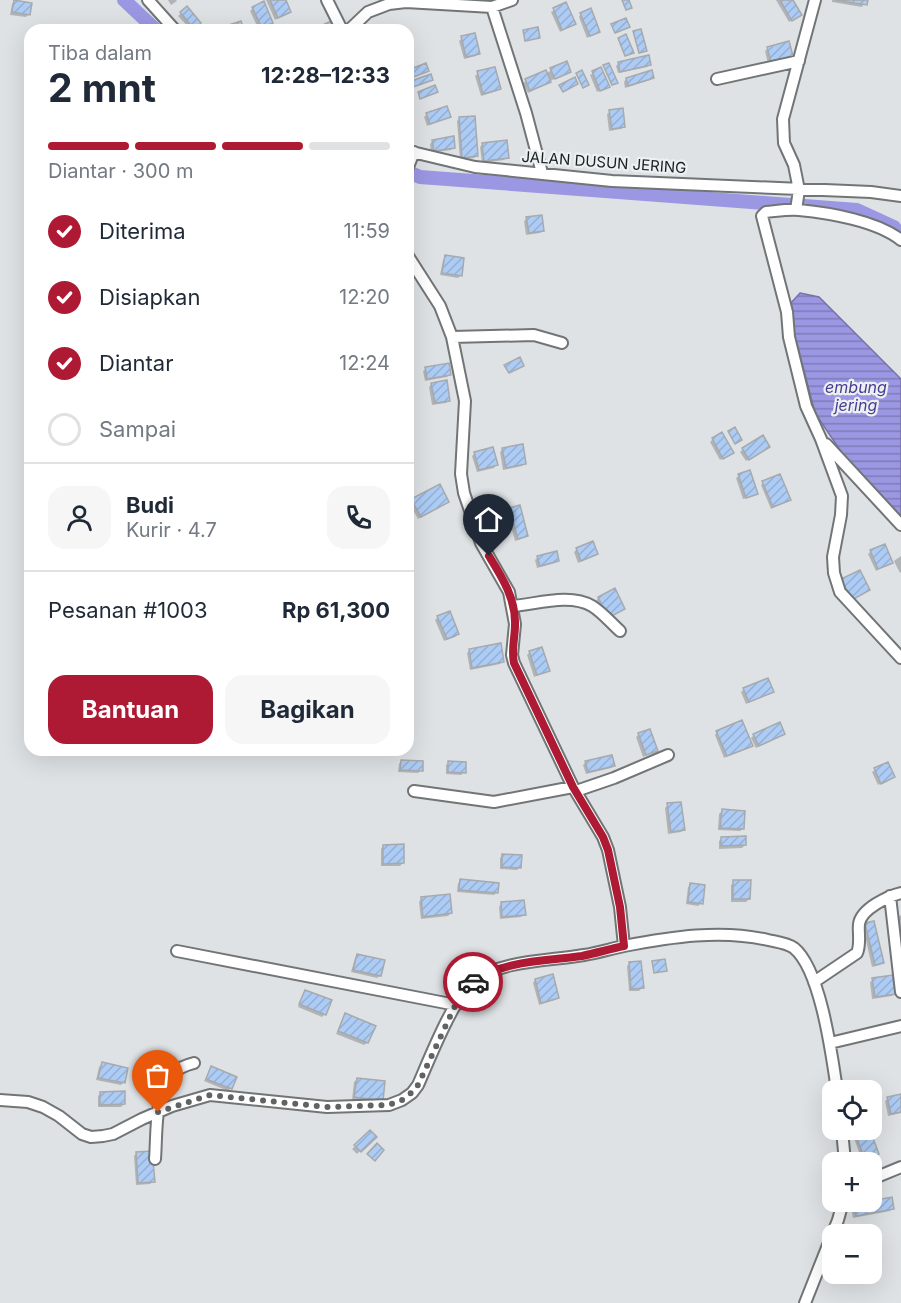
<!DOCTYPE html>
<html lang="id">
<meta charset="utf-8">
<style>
:root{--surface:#fff;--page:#f6f6f7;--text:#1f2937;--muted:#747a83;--line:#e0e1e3;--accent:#ae1a33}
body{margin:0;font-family:Inter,sans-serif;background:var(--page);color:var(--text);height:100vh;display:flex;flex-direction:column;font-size:22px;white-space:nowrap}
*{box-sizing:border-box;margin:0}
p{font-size:20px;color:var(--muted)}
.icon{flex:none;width:33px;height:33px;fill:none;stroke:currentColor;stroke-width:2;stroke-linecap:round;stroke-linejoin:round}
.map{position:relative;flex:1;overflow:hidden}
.side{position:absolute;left:24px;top:24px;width:390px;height:732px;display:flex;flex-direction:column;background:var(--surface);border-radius:18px;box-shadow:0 6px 24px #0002}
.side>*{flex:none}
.tools{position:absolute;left:822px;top:1080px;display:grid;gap:12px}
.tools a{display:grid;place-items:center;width:60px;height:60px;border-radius:12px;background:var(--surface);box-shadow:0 6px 24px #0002;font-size:30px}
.pin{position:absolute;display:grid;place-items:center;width:51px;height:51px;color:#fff;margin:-62px -26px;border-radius:50% 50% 50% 0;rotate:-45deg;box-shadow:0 0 6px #0007}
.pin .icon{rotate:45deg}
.courier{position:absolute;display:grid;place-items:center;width:60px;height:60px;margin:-30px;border:4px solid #ae1a33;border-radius:50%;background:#fff;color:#222;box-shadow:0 2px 8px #0007}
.head em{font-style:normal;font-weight:700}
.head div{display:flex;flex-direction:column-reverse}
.head{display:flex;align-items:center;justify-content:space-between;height:102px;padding:0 24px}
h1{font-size:39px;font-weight:700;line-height:45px}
.bar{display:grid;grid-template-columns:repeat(4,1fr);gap:9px 6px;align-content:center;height:72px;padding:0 24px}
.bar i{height:8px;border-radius:4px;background:var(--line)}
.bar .current{background:var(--accent)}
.bar p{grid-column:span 4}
.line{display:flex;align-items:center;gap:15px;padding:0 24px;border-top:2px solid var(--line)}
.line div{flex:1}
.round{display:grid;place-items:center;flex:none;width:63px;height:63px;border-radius:18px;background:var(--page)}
ol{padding:0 24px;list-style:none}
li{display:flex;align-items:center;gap:18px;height:66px}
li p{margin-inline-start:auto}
li .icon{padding:6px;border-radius:50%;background:var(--accent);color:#fff;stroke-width:4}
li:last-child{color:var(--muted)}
li i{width:33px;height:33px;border:3px solid var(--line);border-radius:50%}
.cta{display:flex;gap:12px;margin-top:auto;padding:12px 24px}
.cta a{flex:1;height:69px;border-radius:18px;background:var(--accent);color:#fff;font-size:24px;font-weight:700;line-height:69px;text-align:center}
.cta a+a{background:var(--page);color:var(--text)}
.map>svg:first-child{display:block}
.water{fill:url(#water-rules);stroke:#7673a8;stroke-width:1.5}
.shadow{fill:#0003}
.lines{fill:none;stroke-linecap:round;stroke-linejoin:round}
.canal{stroke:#9c97e3;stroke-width:14}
.building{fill:url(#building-hatch);stroke:#a7a9ac;stroke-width:1.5}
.street-casing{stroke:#717576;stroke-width:14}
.street{stroke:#fff;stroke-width:10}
.done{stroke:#606364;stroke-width:6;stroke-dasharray:0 10.8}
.route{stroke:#ae1a33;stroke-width:8}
.labels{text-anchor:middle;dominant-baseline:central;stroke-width:4.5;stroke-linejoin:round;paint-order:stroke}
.street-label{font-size:15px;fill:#1c1e1f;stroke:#ebf0f1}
.water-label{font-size:16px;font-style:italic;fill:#493b94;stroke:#ebf0f1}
</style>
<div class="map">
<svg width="901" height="1303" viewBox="0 0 901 1303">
<defs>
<pattern id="water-rules" width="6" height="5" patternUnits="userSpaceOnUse" patternTransform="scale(1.5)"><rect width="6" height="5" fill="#9c97e3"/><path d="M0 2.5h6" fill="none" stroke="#7e7bb7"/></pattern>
<pattern id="building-hatch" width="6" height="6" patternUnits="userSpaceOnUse" patternTransform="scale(1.5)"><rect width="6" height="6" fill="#adccf5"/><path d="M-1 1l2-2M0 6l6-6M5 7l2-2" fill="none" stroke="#94afd2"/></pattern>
</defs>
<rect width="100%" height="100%" fill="#dee2e4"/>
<path class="water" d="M800,293l19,4 82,82v138l-57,-61 -29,-43 -24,-92 -1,-17z"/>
<path class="shadow" d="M168,0h8l1,1 -6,4z
M266,0h18l5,12 -14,8z
M776,0h16l5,17 -8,5z
M832,0h34l-4,7 -30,-5z
M15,1l13,14 -2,2 -16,-2 2,-11z
M566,4l8,20 -14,8 -9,-20z
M187,8l12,15 -8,7 -13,-14z
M253,8l18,15 -12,7 -9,-19z
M581,14l18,18 -3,2 -9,4 -8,-21z
M462,38l16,15 -2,3 -12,3 -5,-18z
M768,48l23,8 -2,3 -21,5 -3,-13z
M619,63l31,1 -3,3 -29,6 -2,-7z
M600,69l8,17 -11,6 -7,-17z
M551,70l18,1 -41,22 -5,-10 3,-2 20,-7z
M478,73l22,16 -3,2 -16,5 -6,-20z
M652,78l-2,2 -25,8 -1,-6 2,-3z
M610,112l14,15 -3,2 -12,2 -2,-17z
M427,114l22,3 -22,9 -3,-9z
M460,118l17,38 -3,2 -14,2 -3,-39z
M433,141l21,6 -3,3 -20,3 -1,-9z
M483,144l24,13 -3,3 -22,3 -2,-16z
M527,219l15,12 -2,2 -14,2 -2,-14z
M446,257l15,18 -3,3 -18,-3 3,-15z
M426,369l24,5 -3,3 -22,4 -2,-10z
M432,384l17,16 -3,3 -14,2 -3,-18z
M713,439l16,16 -9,5 -10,-18z
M503,449l22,14 -3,3 -19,4 -3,-18z
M743,449h23l-20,12 -6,-9z
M475,453l21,12 -2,3 -17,4 -5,-16z
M739,476l17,17 -3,3 -10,3 -7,-21z
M763,483l26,17 -18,9 -10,-24z
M412,500l33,4 -27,15 -9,-16z
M510,509l17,27 -3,2 -9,3 -8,-29z
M577,549l20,5 -19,9 -4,-11z
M871,551l20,11 -15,9 -8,-17z
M901,556v16l-1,1 -6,-12z
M538,557l20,4 -3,2 -18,5 -2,-8z
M598,598l25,11 -18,10 -9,-18z
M438,617l20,17 -3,3 -11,4 -9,-21z
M470,650l32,12 -2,2 -30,6 -3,-17z
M530,652l18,18 -3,3 -11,4 -7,-22z
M744,689l29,3 -27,12 -5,-12z
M717,732l34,13 -27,13 -9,-23z
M639,734l17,17 -3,2 -10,4 -7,-20z
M783,734l-27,14 -5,-10 3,-3z
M401,761l20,9 -3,3 -20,-1 1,-8z
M449,762l15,10 -3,3 -15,-1v-9z
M586,762l27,4 -2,2 -25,6 -3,-9z
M875,770l18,7 -15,8 -6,-13z
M668,805l16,24 -3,3 -13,2 -3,-26z
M722,811l21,18 -3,2 -22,-1 1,-16z
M721,839l24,6 -3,3 -23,1v-8z
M383,846l20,17 -3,3h-19v-17z
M503,855l17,12 -3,3 -17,-1v-11z
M461,881l35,12 -2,2 -37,-3 1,-9z
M734,882l15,17 -3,3h-15v-17z
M691,884l10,19 -3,3 -12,-2 2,-17z
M421,899l30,14 -3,3 -27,3 -2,-17z
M501,904l23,10 -3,3 -21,2 -1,-12z
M901,915v31l-4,-28z
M866,925l17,37 -3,3 -8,2 -9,-40z
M358,955l22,21 -3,2 -26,-6 4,-14z
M630,963l12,25 -3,3h-10l-2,-25z
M535,980l23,18 -3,2 -16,5 -6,-22z
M873,980l21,13 -2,3 -20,3 -2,-17z
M305,992l20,22 -3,3 -24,-10z
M345,1015l22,28 -3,2 -28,-11z
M102,1064l21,19 -2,2 -25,-5 3,-13z
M211,1068l20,20 -3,3 -24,-10z
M357,1079l24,21 -2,3 -27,-3 2,-18z
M101,1093l23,11 -3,3h-23v-11z
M901,1096v17l-13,3 -3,-15 3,-2z
M370,1132l4,5 -17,17 -5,-5z
M856,1135l21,19 -3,2 -12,5 -8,-23z
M136,1154l17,27 -3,3 -14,1 -2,-29z
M854,1205l38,3 -2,3 -37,7 -2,-10z"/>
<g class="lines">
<path class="canal" d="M124,0l32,30
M408,172l12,5 437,33 37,17 7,11"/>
</g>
<path class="building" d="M14,0l18,3 -2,12 -18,-3z
M270,0h16l5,12 -13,6z
M622,0h7l3,8 -6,2z
M780,0h13l9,15 -10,6z
M835,0h33l-1,5z
M264,1l9,22 -11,5 -10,-21z
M566,2l10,22 -14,6 -9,-22z
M187,6l14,17 -7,6 -14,-17z
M591,8l9,24 -10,4 -10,-23z
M626,18l4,9 -15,6 -4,-9z
M241,21l3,9h-13l-2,-5z
M331,21l4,9h-18l-1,-2z
M538,27l2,11 -15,3 -2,-11z
M641,29l6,22 -8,2 -6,-22z
M475,33l5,21 -14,3 -5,-21z
M626,34l8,19 -9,3 -7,-18z
M789,41l4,15 -22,6 -4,-15z
M649,55l2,10 -31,7 -2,-10z
M567,61l4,11 -16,7 -5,-11z
M426,63l3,8 -18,7 -3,-8z
M609,63l9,20 -6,2 -9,-20z
M495,67l6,22 -18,5 -6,-23z
M601,67l9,20 -10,4 -8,-20z
M546,70l5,12 -21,9 -5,-12z
M582,70l7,15 -6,3 -7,-15z
M652,70l2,8 -26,8 -2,-8z
M431,74l2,6 -20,7 -2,-6z
M575,77l3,7 -15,8 -4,-7z
M435,85l3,7 -18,7 -2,-7z
M447,106l4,11 -21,7 -4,-11z
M623,108l2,19 -13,2 -3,-19z
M475,116l3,40 -16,2 -3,-41z
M454,136l1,12 -21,3 -2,-11z
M507,140l2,18 -25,3 -2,-18z
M542,215l2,16 -15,2 -3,-16z
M445,255l19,3 -2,18 -20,-3z
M520,357l4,9 -15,7 -5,-8z
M449,363l2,12 -24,4 -2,-12z
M447,380l3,21 -15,2 -4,-20z
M735,427l7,13 -7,4 -7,-13z
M722,432l12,21 -11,6 -11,-21z
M763,435l7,12 -21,13 -7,-12z
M523,444l3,20 -20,4 -4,-20z
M493,447l5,18 -19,5 -5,-18z
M750,470l8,24 -12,4 -8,-24z
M780,474l11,26 -18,7 -11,-26z
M440,484l9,18 -28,15 -10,-18z
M520,505l8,31 -10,3 -9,-31z
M593,541l5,13 -17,7 -5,-13z
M885,544l8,19 -15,6 -8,-19z
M557,551l2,10 -19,5 -3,-10z
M860,570l10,20 -18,10 -11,-21z
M615,588l10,21 -17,9 -10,-21z
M450,611l9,23 -12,5 -10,-23z
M501,643l3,19 -32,6 -3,-19z
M542,647l8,24 -13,4 -8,-24z
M768,678l6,14 -25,10 -6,-14z
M742,720l11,26 -26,10 -11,-25z
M780,722l5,12 -26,12 -6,-12z
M650,729l8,22 -12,4 -8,-22z
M612,755l3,11 -27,6 -3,-11z
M401,760l22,1v10l-23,-1z
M448,761l18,1v11l-18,-1z
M888,762l7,15 -14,7 -7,-16z
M681,802l4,28 -14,2 -4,-29z
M722,809l23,2 -1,18 -24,-1z
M746,836v9l-25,1v-9z
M404,844v19l-21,1v-19z
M502,854l20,1 -1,13 -19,-1z
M460,879l39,4 -1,10 -39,-3z
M733,880h18l-1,19h-17z
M690,883l15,2 -2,19 -15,-2z
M450,894l2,19 -29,4 -2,-20z
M524,900l2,15 -24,2 -1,-15z
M874,921l10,42 -9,2 -10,-42z
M357,954l28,6 -4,16 -28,-6z
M665,959l2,12 -13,2 -2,-12z
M641,961l3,27 -13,1 -2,-27z
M553,974l6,24 -18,5 -6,-24z
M893,975l3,19 -21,3 -3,-19z
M305,990l27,10 -6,15 -27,-11z
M345,1013l31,13 -8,17 -30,-12z
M102,1062l26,6 -3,15 -27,-5z
M211,1066l26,11 -5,12 -26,-10z
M357,1078l28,3 -2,20 -29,-4z
M125,1091v13l-25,1v-13z
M901,1094v18l-10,2 -4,-17z
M370,1130l7,7 -16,15 -7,-7z
M867,1130h3l9,24 -14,5 -10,-25z
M377,1143l7,7 -9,11 -8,-7z
M152,1151l3,31 -17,1 -2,-31z
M892,1197l2,12 -38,7 -3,-12z"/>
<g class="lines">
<g class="street-casing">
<path id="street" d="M148,0l27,30
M327,0l15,30
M492,7l34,106 16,60
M349,30l19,-18 21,-8 17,-2 86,5 20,-7
M717,79l82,-18
M408,151l67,16 137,14 259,11 30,4
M408,167l6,-15
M796,210l3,-20 -5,-25 -10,-22 -1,-24 32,-119
M901,240c-24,-19 -71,-27 -102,-30 -10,-1 -22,1 -33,2l-4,4 25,96 2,25 17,69 15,33 21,57 -1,19 -8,42 1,16 6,19 61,66
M408,256l32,50 12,31 13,64 -4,73 3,19 17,50 28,49 6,32 -3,31 2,8 59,124 30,50 5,13 12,57 4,39
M452,337l82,-2 28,8
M826,444l75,81
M513,606c24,-2 57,-13 79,0 10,6 19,17 28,25
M414,791l80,11 79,-15
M576,791l38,-13 54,-23
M890,896l11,96
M177,951l279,54
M814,982l43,-29c4,-9 1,-20 2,-29 2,-15 29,-28 42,-31
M830,1043l71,-17
M0,1100l28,2 15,5 16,9 23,18 9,3 12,-1 10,-2 29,-15 30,-13 38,-11 117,12 62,-2 13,-5 10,-7 6,-8c11,-25 36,-89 56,-104 27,-21 76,-20 110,-26 13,-2 26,-6 40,-9 47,-9 97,-17 144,-6 9,2 19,3 26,8 27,22 38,109 43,142
M842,1130l3,32
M155,1159c2,-25 -1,-67 18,-86 6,-5 13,-8 21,-10
M872,1179l29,-12
M805,1303l33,-83 5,-18"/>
</g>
<use href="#street" class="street"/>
</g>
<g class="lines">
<path class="done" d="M158,1112l52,-17 117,12 62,-2 13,-5 9,-7 7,-8 44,-94 11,-9"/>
<path class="route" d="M473,982c30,-22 74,-21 109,-26 14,-3 28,-7 42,-10l-4,-39 -12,-57 -5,-13 -30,-50 -59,-124c-3,-13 1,-25 1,-38 1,-26 -13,-48 -26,-69"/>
</g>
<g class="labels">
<g class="street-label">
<text transform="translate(604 162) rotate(4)">JALAN DUSUN JERING</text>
</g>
<g class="water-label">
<text x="856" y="387">embung<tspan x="856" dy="18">jering</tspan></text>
</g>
</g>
</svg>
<div class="tools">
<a><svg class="icon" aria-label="locate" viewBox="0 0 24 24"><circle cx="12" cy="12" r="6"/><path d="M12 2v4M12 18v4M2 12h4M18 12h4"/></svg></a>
<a>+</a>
<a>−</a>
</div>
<div class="pin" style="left:158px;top:1112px;background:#ea580c"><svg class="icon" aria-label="bag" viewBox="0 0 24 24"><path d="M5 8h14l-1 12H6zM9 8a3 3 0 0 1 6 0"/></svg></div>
<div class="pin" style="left:489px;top:556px;background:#1f2937"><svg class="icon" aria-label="home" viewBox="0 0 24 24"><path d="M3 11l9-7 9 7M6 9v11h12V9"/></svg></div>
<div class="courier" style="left:473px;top:982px"><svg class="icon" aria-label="car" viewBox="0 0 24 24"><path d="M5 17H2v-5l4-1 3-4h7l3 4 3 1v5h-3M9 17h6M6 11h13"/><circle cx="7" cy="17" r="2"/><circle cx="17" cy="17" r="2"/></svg></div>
<section class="side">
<div class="head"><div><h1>2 mnt</h1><p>Tiba dalam</p></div><em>12:28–12:33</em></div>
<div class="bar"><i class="current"></i><i class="current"></i><i class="current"></i><i></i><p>Diantar · 300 m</p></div>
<ol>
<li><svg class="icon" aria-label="check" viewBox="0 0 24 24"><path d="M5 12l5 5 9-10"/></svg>Diterima<p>11:59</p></li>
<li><svg class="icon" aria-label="check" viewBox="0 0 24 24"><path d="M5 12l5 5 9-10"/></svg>Disiapkan<p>12:20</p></li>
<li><svg class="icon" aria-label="check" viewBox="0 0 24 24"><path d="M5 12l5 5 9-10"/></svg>Diantar<p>12:24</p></li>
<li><i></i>Sampai</li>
</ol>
<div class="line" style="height:108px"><a class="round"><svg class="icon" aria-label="person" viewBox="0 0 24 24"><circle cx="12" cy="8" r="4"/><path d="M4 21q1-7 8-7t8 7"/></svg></a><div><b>Budi</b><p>Kurir · 4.7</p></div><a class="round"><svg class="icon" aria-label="phone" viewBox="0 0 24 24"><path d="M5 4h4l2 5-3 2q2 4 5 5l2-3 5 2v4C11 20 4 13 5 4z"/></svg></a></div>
<div class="line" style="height:78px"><div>Pesanan #1003</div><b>Rp 61,300</b></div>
<div class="cta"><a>Bantuan</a><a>Bagikan</a></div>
</section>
</div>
